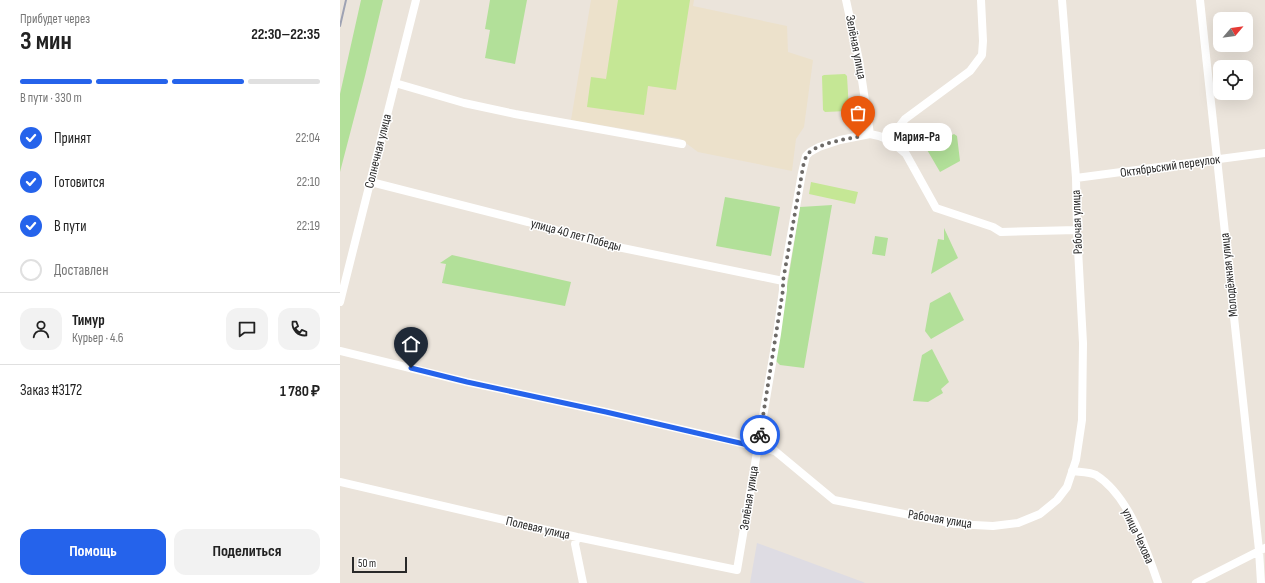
<!DOCTYPE html>
<html lang="ru">
<meta charset="utf-8">
<style>
:root{--surface:#fff;--page:#f2f2f2;--text:#222;--muted:#767676;--line:#e0e0e0;--accent:#2563eb}
body{margin:0;font-family:"Sofia Sans Condensed",sans-serif;background:var(--page);color:var(--text);height:100vh;display:flex;flex-direction:column;font-size:15px;white-space:nowrap}
*{box-sizing:border-box;margin:0}
p{font-size:13px;color:var(--muted)}
.icon{flex:none;width:22px;height:22px;fill:none;stroke:currentColor;stroke-width:2;stroke-linecap:round;stroke-linejoin:round}
.map{position:relative;flex:1;overflow:hidden}
.details{display:flex;flex-direction:column;background:var(--surface);width:340px}
.details>*{flex:none}
.needle{width:26px;rotate:61deg}
.tools{position:absolute;left:873px;top:12px;display:grid;gap:8px}
.tools a{display:grid;place-items:center;width:40px;height:40px;border-radius:8px;background:var(--surface);box-shadow:0 4px 16px #0002;font-size:20px}
.scale{position:absolute;left:12px;bottom:10px;width:55px;box-sizing:border-box;padding-left:4px;border:2px solid #292929;border-top:0;font-size:11px;line-height:14px;white-space:nowrap;color:#292929;-webkit-text-stroke:3px #fff;paint-order:stroke}
.pin{position:absolute;display:grid;place-items:center;width:34px;height:34px;color:#fff;margin:-41px -17px;border-radius:50% 50% 50% 0;rotate:-45deg;box-shadow:0 0 4px #0007}
.pin .icon{rotate:45deg}
.courier{position:absolute;display:grid;place-items:center;width:40px;height:40px;margin:-20px;border:3px solid #2563eb;border-radius:50%;background:#fff;color:#222;box-shadow:0 1px 5px #0007}
.bubble{position:absolute;height:28px;border-radius:12px;background:var(--surface);box-shadow:0 4px 16px #0002;font-size:13px;font-weight:700;line-height:28px;text-align:center}
.overview em{font-style:normal;font-weight:700}
.overview div{display:flex;flex-direction:column-reverse}
.overview{display:flex;align-items:center;justify-content:space-between;height:68px;padding:0 20px}
h1{font-size:26px;font-weight:700;line-height:30px}
.bar{display:grid;grid-template-columns:repeat(4,1fr);gap:6px 4px;align-content:center;height:48px;padding:0 20px}
.bar i{height:5px;border-radius:3px;background:var(--line)}
.bar .on{background:var(--accent)}
.bar p{grid-column:span 4}
.line{display:flex;align-items:center;gap:10px;padding:0 20px;border-top:1px solid var(--line)}
.line div{flex:1}
.round{display:grid;place-items:center;flex:none;width:42px;height:42px;border-radius:12px;background:var(--page)}
ol{padding:0 20px;list-style:none}
li{display:flex;align-items:center;gap:12px;height:44px}
li p{margin-inline-start:auto}
li .icon{padding:4px;border-radius:50%;background:var(--accent);color:#fff;stroke-width:4}
li:last-child{color:var(--muted)}
li i{width:22px;height:22px;border:2px solid var(--line);border-radius:50%}
.primary-button{display:flex;gap:8px;margin-top:auto;padding:8px 20px}
.primary-button a{flex:1;height:46px;border-radius:12px;background:var(--accent);color:#fff;font-size:16px;font-weight:700;line-height:46px;text-align:center}
.primary-button a+a{background:var(--page);color:var(--text)}
main{display:flex;flex:1;min-height:0}
.map>svg:first-child{display:block}
.industrial{fill:#dedce3}
.education{fill:#ece1cb}
.green{fill:#b2e099}
.pitch{fill:#c5e795}
.lines{fill:none;stroke-linecap:round;stroke-linejoin:round}
.minor{stroke:#fff;stroke-width:8}
.rail{stroke:#9ea2b3;stroke-width:2}
.done{stroke:#6d6a67;stroke-width:4;stroke-dasharray:0 7.2}
.route{stroke:#2563eb;stroke-width:5}
.labels{text-anchor:middle;dominant-baseline:central;stroke-width:3;stroke-linejoin:round;paint-order:stroke}
.street-label{font-size:13px;fill:#292929;stroke:#fff}
</style>
<main>
<section class="details">
<div class="overview"><div><h1>3 мин</h1><p>Прибудет через</p></div><em>22:30–22:35</em></div>
<div class="bar"><i class="on"></i><i class="on"></i><i class="on"></i><i></i><p>В пути · 330 m</p></div>
<ol>
<li><svg class="icon" aria-label="check" viewBox="0 0 24 24"><path d="M5 12l5 5 9-10"/></svg>Принят<p>22:04</p></li>
<li><svg class="icon" aria-label="check" viewBox="0 0 24 24"><path d="M5 12l5 5 9-10"/></svg>Готовится<p>22:10</p></li>
<li><svg class="icon" aria-label="check" viewBox="0 0 24 24"><path d="M5 12l5 5 9-10"/></svg>В пути<p>22:19</p></li>
<li><i></i>Доставлен</li>
</ol>
<div class="line" style="height:72px"><a class="round"><svg class="icon" aria-label="person" viewBox="0 0 24 24"><circle cx="12" cy="8" r="4"/><path d="M4 21q1-7 8-7t8 7"/></svg></a><div><b>Тимур</b><p>Курьер · 4.6</p></div><a class="round"><svg class="icon" aria-label="chat" viewBox="0 0 24 24"><path d="M4 5h16v11H9l-5 4z"/></svg></a><a class="round"><svg class="icon" aria-label="phone" viewBox="0 0 24 24"><path d="M5 4h4l2 5-3 2q2 4 5 5l2-3 5 2v4C11 20 4 13 5 4z"/></svg></a></div>
<div class="line" style="height:52px"><div>Заказ #3172</div><b>1 780 ₽</b></div>
<div class="primary-button"><a>Помощь</a><a>Поделиться</a></div>
</section>
<div class="map">
<svg width="925" height="583" viewBox="0 0 925 583">
<rect width="100%" height="100%" fill="#ebe4db"/>
<path class="industrial" d="M417,543l106,39 2,1h-115z"/>
<path class="education" d="M251,0h103l-1,6 94,20 1,26 25,8 -9,67 -8,12 -4,32 -94,-19 -19,-14 -108,-18z"/>
<path class="green" d="M21,0h22l-18,76 -25,96v-78z
M150,0h37l-12,64 -30,-6 5,-28 -5,-1z
M614,134l3,2 3,25 -20,11 -14,-24z
M385,197l55,10 -9,49 -55,-10z
M492,205l-28,163 -24,-3 -5,-5 25,-153z
M604,228l14,30 -27,16 7,-35 6,1z
M535,236l13,2 -3,18 -13,-2z
M112,255l119,27 -6,24 -123,-23 4,-19 -6,-1z
M610,292l14,28 -33,19 -6,-8 5,-28z
M592,349l17,33 -8,7 2,4 -15,9 -15,-1 9,-46z"/>
<path class="pitch" d="M278,0h72l-14,90 -28,-4 -4,29 -57,-8 4,-30 15,2z
M505,74l2,2 2,34 -2,1 -22,1 -2,-2 -1,-34 2,-1z
M471,182l47,10 -3,12 -46,-10z"/>
<g class="lines">
<path class="minor" d="M506,0l13,60 11,74
M860,0l59,550 2,33
M55,83l69,20 51,11 167,30
M549,140l16,-21 65,-48 12,-16 1,-14 -2,-41
M736,178l189,-25
M31,182l157,40 75,22 180,37
M0,302l76,-302
M0,351l127,31 139,30 169,39 59,49 121,24 38,2 25,-3 22,-9 17,-14 10,-13 9,-27 6,-40 1,-77 -6,-113 -1,-52 -14,-178
M732,471c7,1 19,1 24,4 33,21 50,73 62,108
M0,482l237,55 160,33 40,-236 6,-44v-9l19,-108 4,-17 4,-4 9,-5 21,-7 30,-6 9,2 10,4 17,14 30,54 57,19 8,5 76,-2
M237,537l-2,7 8,39
M856,583l69,-35"/>
<path class="rail" d="M0,26l6,-26"/>
</g>
<g class="lines">
<path class="done" d="M420,435l23,-145v-9l19,-108c1,-6 2,-13 5,-18 8,-11 38,-16 51,-18"/>
<path class="route" d="M71,368l56,14 139,30 151,35 3,-12"/>
</g>
<g class="labels">
<g class="street-label">
<text transform="translate(516 47) rotate(79)">Зелёная улица</text>
<text transform="translate(38 151) rotate(-76)">Солнечная улица</text>
<text transform="translate(830 166) rotate(-8)">Октябрьский переулок</text>
<text transform="translate(737 222) rotate(-92)">Рабочая улица</text>
<text transform="translate(236 235) rotate(15)">улица 40 лет Победы</text>
<text transform="translate(889 275) rotate(-96)">Молодёжная улица</text>
<text transform="translate(409 498) rotate(-81)">Зелёная улица</text>
<text transform="translate(600 519) rotate(9)">Рабочая улица</text>
<text transform="translate(198 528) rotate(13)">Полевая улица</text>
<text transform="translate(798 536) rotate(65)">улица Чехова</text>
</g>
</g>
</svg>
<div class="tools">
<a><svg class="needle" viewBox="-14 -14 28 28"><path d="M0-13l5 13h-10z" fill="#e53935"/><path d="M0 13l5-13h-10z" fill="#767676"/></svg></a>
<a><svg class="icon" aria-label="locate" viewBox="0 0 24 24"><circle cx="12" cy="12" r="6"/><path d="M12 2v4M12 18v4M2 12h4M18 12h4"/></svg></a>
</div>
<div class="scale">50 m</div>
<div class="pin" style="left:518px;top:137px;background:#ea580c"><svg class="icon" aria-label="bag" viewBox="0 0 24 24"><path d="M5 8h14l-1 12H6zM9 8a3 3 0 0 1 6 0"/></svg></div>
<div class="pin" style="left:71px;top:368px;background:#1f2937"><svg class="icon" aria-label="home" viewBox="0 0 24 24"><path d="M3 11l9-7 9 7M6 9v11h12V9"/></svg></div>
<div class="courier" style="left:420px;top:435px"><svg class="icon" aria-label="bike" viewBox="0 0 24 24"><circle cx="6" cy="16" r="4"/><circle cx="18" cy="16" r="4"/><path d="M6 16l4-8h5l3 8M10 8l3 8H6M13 5h3"/></svg></div>
<div class="bubble" style="left:542px;top:123px;width:70px">Мария-Ра</div>
</div>
</main>
